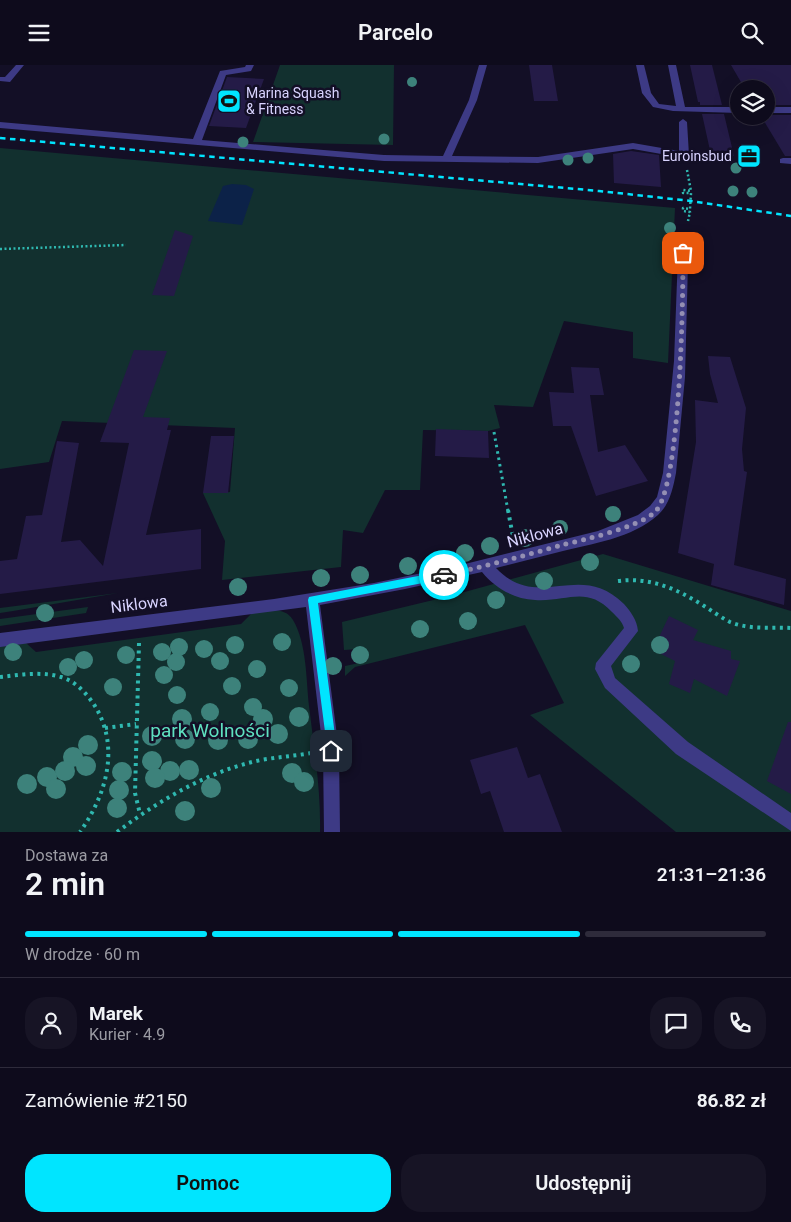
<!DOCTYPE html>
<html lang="pl">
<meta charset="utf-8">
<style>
:root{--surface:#0e0b1c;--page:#171425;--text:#f1f3f6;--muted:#9b9ba3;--line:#2e2b3b;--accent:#00e5ff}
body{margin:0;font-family:Roboto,sans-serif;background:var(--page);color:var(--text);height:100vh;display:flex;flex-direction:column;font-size:19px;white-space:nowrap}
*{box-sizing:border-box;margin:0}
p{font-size:16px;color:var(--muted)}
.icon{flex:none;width:28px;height:28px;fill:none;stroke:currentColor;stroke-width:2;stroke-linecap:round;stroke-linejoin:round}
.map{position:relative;height:767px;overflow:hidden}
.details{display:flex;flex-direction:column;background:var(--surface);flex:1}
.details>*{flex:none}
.buttons{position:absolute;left:730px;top:15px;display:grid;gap:10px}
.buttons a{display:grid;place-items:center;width:45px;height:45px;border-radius:50%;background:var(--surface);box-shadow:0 5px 20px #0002,0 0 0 1px var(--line);font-size:25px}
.pin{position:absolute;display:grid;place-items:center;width:42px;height:42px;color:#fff;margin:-21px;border-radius:10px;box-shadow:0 2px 8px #0006}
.courier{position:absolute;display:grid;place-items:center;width:50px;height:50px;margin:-25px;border:4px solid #00e5ff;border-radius:50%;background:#fff;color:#222;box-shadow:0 1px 6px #0007}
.summary em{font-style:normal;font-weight:600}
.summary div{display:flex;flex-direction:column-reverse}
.summary{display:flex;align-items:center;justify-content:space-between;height:85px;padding:0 25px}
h1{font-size:32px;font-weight:600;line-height:38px}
.bar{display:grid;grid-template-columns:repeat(4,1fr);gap:8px 5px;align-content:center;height:60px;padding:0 25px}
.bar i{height:6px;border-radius:4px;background:var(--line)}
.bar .active{background:var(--accent)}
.bar p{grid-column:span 4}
.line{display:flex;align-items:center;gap:12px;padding:0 25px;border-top:1px solid var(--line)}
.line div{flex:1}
.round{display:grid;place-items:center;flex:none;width:52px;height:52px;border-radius:20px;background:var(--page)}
.button{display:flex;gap:10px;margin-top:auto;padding:10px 25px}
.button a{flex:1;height:58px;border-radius:20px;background:var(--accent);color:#111;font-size:20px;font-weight:600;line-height:58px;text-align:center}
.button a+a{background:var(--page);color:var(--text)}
header{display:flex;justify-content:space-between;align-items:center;height:65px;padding:0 25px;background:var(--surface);font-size:22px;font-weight:600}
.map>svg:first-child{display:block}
.green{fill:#12302f}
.water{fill:#0c2248}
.building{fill:#241b47}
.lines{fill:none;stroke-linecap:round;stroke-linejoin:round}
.path-far2{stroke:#2fb8b0;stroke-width:2.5;stroke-dasharray:2 2.5;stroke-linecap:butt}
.path-far1{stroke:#2fb8b0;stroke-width:3;stroke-dasharray:2.5 4;stroke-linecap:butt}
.path{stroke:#2fb8b0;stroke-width:4;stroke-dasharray:3 4.5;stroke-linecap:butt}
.minor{fill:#3d3a85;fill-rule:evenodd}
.rail{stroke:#00e5ff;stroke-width:2.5;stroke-dasharray:5.5 4.5;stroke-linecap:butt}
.tree{fill:#3d827b}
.route{fill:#00e5ff}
.done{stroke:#948fb3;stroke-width:5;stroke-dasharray:0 9}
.labels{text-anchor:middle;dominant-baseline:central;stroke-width:5;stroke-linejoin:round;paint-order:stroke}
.far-poi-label{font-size:14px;fill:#d9d4ff;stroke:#130f26;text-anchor:start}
.street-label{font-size:16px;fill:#d9d4ff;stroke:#130f26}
.near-park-label{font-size:19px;fill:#5fe0c0;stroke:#130f26}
</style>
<header><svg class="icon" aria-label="menu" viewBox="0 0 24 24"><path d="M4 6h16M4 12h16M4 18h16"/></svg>Parcelo<svg class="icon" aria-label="search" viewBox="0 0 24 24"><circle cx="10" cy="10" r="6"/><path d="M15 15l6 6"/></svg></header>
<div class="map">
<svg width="791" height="767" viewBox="0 0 791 767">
<rect width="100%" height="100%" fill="#130f26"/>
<path class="green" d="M280,0h114l-1,80 -140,-3z
M0,83l675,60 -7,155 -35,-5v-26l-69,-11 -31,86 -39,-2 6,23 -12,3 -65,-1 -3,60h-35l-22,43 -20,-3 -2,37 -119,13 3,-39 -22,-48 27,-1 5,-64 -173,-7 -13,41 -49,7z
M603,489l188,57v221h-115l-146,-117 34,-12 -39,-78 -170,42 -10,9v-10l14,-3v-14l-15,1 -2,-28 108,-26z
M118,528l-105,18 -13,2v-5z
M88,542l-2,6 -86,13v-7z
M274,545c8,1 14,2 19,10 14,24 13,59 16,86 5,42 12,84 11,126h-320v-186l26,-3 10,9 205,-28 11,-11z"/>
<path class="water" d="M232,119l14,1 8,4 -12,36 -34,-4 15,-35z"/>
<path class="building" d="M529,0h23l6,36h-24z
M690,0h22l10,40h-22v-3h-2z
M731,0h60v40h-25v-16h-21z
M227,12l37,2 -18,49 -37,-2z
M702,49h22l10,42 -23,-1z
M766,50h25v41h-6l-24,-40z
M631,86l28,4 2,32 -47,-4 -1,-29z
M175,165l18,6 -19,60 -22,-1z
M134,285l33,1 -24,66 27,1 -3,12h4l-25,105 55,-6v40l-201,25v-33l17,-2 9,-43 16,-1 15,-74 22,2 -18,99 19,-2 23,26 26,-123 -29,-1z
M708,291l22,1 16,51 -4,41 2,22 3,1 -13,93 52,14 -2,26 -73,-20 3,-21 -36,-11 18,-111 -1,-42 23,3 -8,-29z
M571,302l28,1 5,27h-14l8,57 27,-7 23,36 -52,15 -25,-70h-18l-4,-34 25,1z
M436,364l52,2 1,27 -54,-2z
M211,371h23l-6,57h-25z
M669,551l29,14 -5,10 38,11v8l9,2 -13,35 -33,-17 -4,14 -21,-9 6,-23 -22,-11z
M788,657h3v72l-24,-13z
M517,682l11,31 12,-4 22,58h-58l-14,-41 -9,3 -11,-34z"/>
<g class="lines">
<path class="path-far2" d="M687,105l4,21 -8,-1v3h8l-1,16 -7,-1v3l7,1 -2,9
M0,184l126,-4"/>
<path class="path-far1" d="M494,367l14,79"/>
<path class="path" d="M508,445l5,27
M618,516c31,-4 57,7 83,23 10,6 19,13 29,18 20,8 41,5 61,6
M139,578l-4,150 5,21
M0,612c20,-2 41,-6 61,0 14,4 24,15 32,26 28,42 14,91 -13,129
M105,663l31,-4
M117,767c43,-32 91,-61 144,-72 17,-3 33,-4 50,-7"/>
<path class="minor" d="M16,0h8l-14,17 -10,-1v-4h5z
M246,0h8l-3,6 -25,4 -24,65 182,15 59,1 26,-56 10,-35h8l-10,35 -25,56 86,1 95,-14 46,8v-29l4,-3 4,3 2,33 -5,3 -51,-9 -95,14 -154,-2 -384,-33v-6l193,17 27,-68 25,-4z
M636,0h8l7,28 8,11 17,2 -8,-41h8l9,42h54v6l-66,-2 -20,-4 -11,-14z
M766,42h25v6h-25z
M783,93h8v6l-11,-1v-4z
M686,167l5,3 -3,28 -3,114 -9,96c-3,15 -6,31 -18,42 -25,23 -67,29 -99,37 -21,5 -42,11 -63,16 43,45 83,-9 128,36 7,8 13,16 14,27l-27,35 4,12 73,64 103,71v18l-115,-77 -71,-66 -10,-19 1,-6 28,-35c-2,-7 -7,-11 -12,-16 -26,-27 -44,-10 -77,-12 -21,-1 -40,-12 -53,-28l-77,17 -85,16 19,146 1,81h-16l-1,-81 -17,-144 -306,40v-14l274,-34 100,-16 91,-19 133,-33 40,-16 12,-9 7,-9 6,-24 11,-112 4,-107 3,-19z"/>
<path class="rail" d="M0,73l599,53 92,10 100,15"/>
</g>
<g class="tree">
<circle cx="412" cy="17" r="5"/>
<circle cx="384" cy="74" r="5.5"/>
<circle cx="243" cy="77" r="5.5"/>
<circle cx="588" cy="93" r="5.5"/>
<circle cx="568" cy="95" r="5.5"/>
<circle cx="736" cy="103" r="5.5"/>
<circle cx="733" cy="126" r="5.5"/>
<circle cx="752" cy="127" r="5.5"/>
<circle cx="670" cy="163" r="6"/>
<circle cx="613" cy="449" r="8"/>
<circle cx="560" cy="463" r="8"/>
<circle cx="525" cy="473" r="9"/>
<circle cx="490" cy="481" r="9"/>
<circle cx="465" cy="488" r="9"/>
<circle cx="590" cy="497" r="9"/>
<circle cx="408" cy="501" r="9"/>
<circle cx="360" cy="510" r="9"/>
<circle cx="321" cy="513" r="9"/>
<circle cx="544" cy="516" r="9"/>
<circle cx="238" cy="522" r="9"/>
<circle cx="444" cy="523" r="9"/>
<circle cx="496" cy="535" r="9"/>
<circle cx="45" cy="548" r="9"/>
<circle cx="468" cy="556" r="9"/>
<circle cx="420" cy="564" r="9"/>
<circle cx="282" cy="577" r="9"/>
<circle cx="235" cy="580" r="9"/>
<circle cx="660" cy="580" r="9"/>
<circle cx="179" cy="582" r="9"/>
<circle cx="204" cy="584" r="9"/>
<circle cx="13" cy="587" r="9"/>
<circle cx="162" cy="587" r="9"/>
<circle cx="126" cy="590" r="9"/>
<circle cx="360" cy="590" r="9"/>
<circle cx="84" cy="595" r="9"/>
<circle cx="220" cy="596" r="9"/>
<circle cx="176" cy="597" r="9"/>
<circle cx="631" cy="599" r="9"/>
<circle cx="333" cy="601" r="9"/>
<circle cx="68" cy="602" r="9"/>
<circle cx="257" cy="604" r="9"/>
<circle cx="164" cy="610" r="9"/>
<circle cx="232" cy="621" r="9"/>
<circle cx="113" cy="622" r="9"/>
<circle cx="289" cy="623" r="9"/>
<circle cx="177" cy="630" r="9"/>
<circle cx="253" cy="642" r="9"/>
<circle cx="210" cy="647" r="9"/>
<circle cx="299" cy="652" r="10"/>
<circle cx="182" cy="654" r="10"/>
<circle cx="263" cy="654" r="10"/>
<circle cx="278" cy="669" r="10"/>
<circle cx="152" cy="671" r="10"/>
<circle cx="185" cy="674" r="10"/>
<circle cx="248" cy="674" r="10"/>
<circle cx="218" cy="675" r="10"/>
<circle cx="88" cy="680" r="10"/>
<circle cx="73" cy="692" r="10"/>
<circle cx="152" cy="696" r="10"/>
<circle cx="86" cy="701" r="10"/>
<circle cx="189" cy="705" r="10"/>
<circle cx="65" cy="706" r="10"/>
<circle cx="170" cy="706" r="10"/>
<circle cx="122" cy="707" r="10"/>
<circle cx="292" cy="708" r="10"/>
<circle cx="47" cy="712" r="10"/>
<circle cx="155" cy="713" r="10"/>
<circle cx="304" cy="717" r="10"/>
<circle cx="27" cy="719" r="10"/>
<circle cx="211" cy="723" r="10"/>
<circle cx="56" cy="724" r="10"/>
<circle cx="119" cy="725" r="10"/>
<circle cx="117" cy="743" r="10"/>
<circle cx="185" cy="746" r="10"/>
</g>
<path class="route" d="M444,506l4,4 -4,4 -126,24 19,148 -2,4 -4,1 -3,-1 -20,-155 1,-3z"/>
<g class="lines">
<path class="done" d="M444,510c40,-8 79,-19 118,-30 24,-6 75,-17 93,-33 26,-25 28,-217 28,-259"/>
</g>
<defs>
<g id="stadium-square" transform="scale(1.25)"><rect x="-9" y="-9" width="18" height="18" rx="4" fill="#00e5ff" stroke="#130f26"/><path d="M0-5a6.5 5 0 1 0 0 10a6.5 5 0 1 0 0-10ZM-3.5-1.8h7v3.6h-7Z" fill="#111"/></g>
<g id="office-square" transform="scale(1.25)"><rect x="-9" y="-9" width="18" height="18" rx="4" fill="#00e5ff" stroke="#130f26"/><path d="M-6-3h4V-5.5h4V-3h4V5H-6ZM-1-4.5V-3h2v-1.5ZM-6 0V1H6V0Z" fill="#111"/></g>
</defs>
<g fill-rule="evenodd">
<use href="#stadium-square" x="229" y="36"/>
<use href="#office-square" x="749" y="91"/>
</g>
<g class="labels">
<g class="far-poi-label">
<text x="246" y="28">Marina Squash<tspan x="246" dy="16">&amp; Fitness</tspan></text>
<text x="732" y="91" text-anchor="end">Euroinsbud</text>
</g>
<g class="street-label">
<text transform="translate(535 470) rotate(-15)">Niklowa</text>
<text transform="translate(139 539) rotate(-7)">Niklowa</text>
</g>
<g class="near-park-label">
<text x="210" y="665">park Wolności</text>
</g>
</g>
</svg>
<div class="buttons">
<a><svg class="icon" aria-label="layers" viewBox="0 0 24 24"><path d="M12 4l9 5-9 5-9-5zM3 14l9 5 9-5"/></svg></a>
</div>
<div class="pin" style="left:683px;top:188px;background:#ea580c"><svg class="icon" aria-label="bag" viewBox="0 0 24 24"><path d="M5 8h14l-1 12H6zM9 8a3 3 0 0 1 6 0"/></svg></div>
<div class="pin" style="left:331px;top:686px;background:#1f2937"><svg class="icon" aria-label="home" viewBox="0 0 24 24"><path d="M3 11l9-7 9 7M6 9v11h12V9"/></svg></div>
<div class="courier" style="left:444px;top:510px"><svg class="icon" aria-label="car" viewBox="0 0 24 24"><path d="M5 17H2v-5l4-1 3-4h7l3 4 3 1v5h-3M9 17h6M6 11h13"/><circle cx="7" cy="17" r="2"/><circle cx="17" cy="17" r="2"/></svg></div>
</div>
<section class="details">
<div class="summary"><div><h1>2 min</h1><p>Dostawa za</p></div><em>21:31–21:36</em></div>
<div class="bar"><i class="active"></i><i class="active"></i><i class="active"></i><i></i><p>W drodze · 60 m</p></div>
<div class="line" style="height:90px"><a class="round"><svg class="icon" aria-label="person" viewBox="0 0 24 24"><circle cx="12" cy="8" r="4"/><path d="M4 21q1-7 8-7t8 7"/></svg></a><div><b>Marek</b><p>Kurier · 4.9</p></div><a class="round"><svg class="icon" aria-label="chat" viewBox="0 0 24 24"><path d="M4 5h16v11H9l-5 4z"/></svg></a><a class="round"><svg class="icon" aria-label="phone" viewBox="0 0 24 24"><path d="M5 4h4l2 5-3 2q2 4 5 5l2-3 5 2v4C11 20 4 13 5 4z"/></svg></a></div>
<div class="line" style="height:65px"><div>Zamówienie #2150</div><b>86.82 zł</b></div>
<div class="button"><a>Pomoc</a><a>Udostępnij</a></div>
</section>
